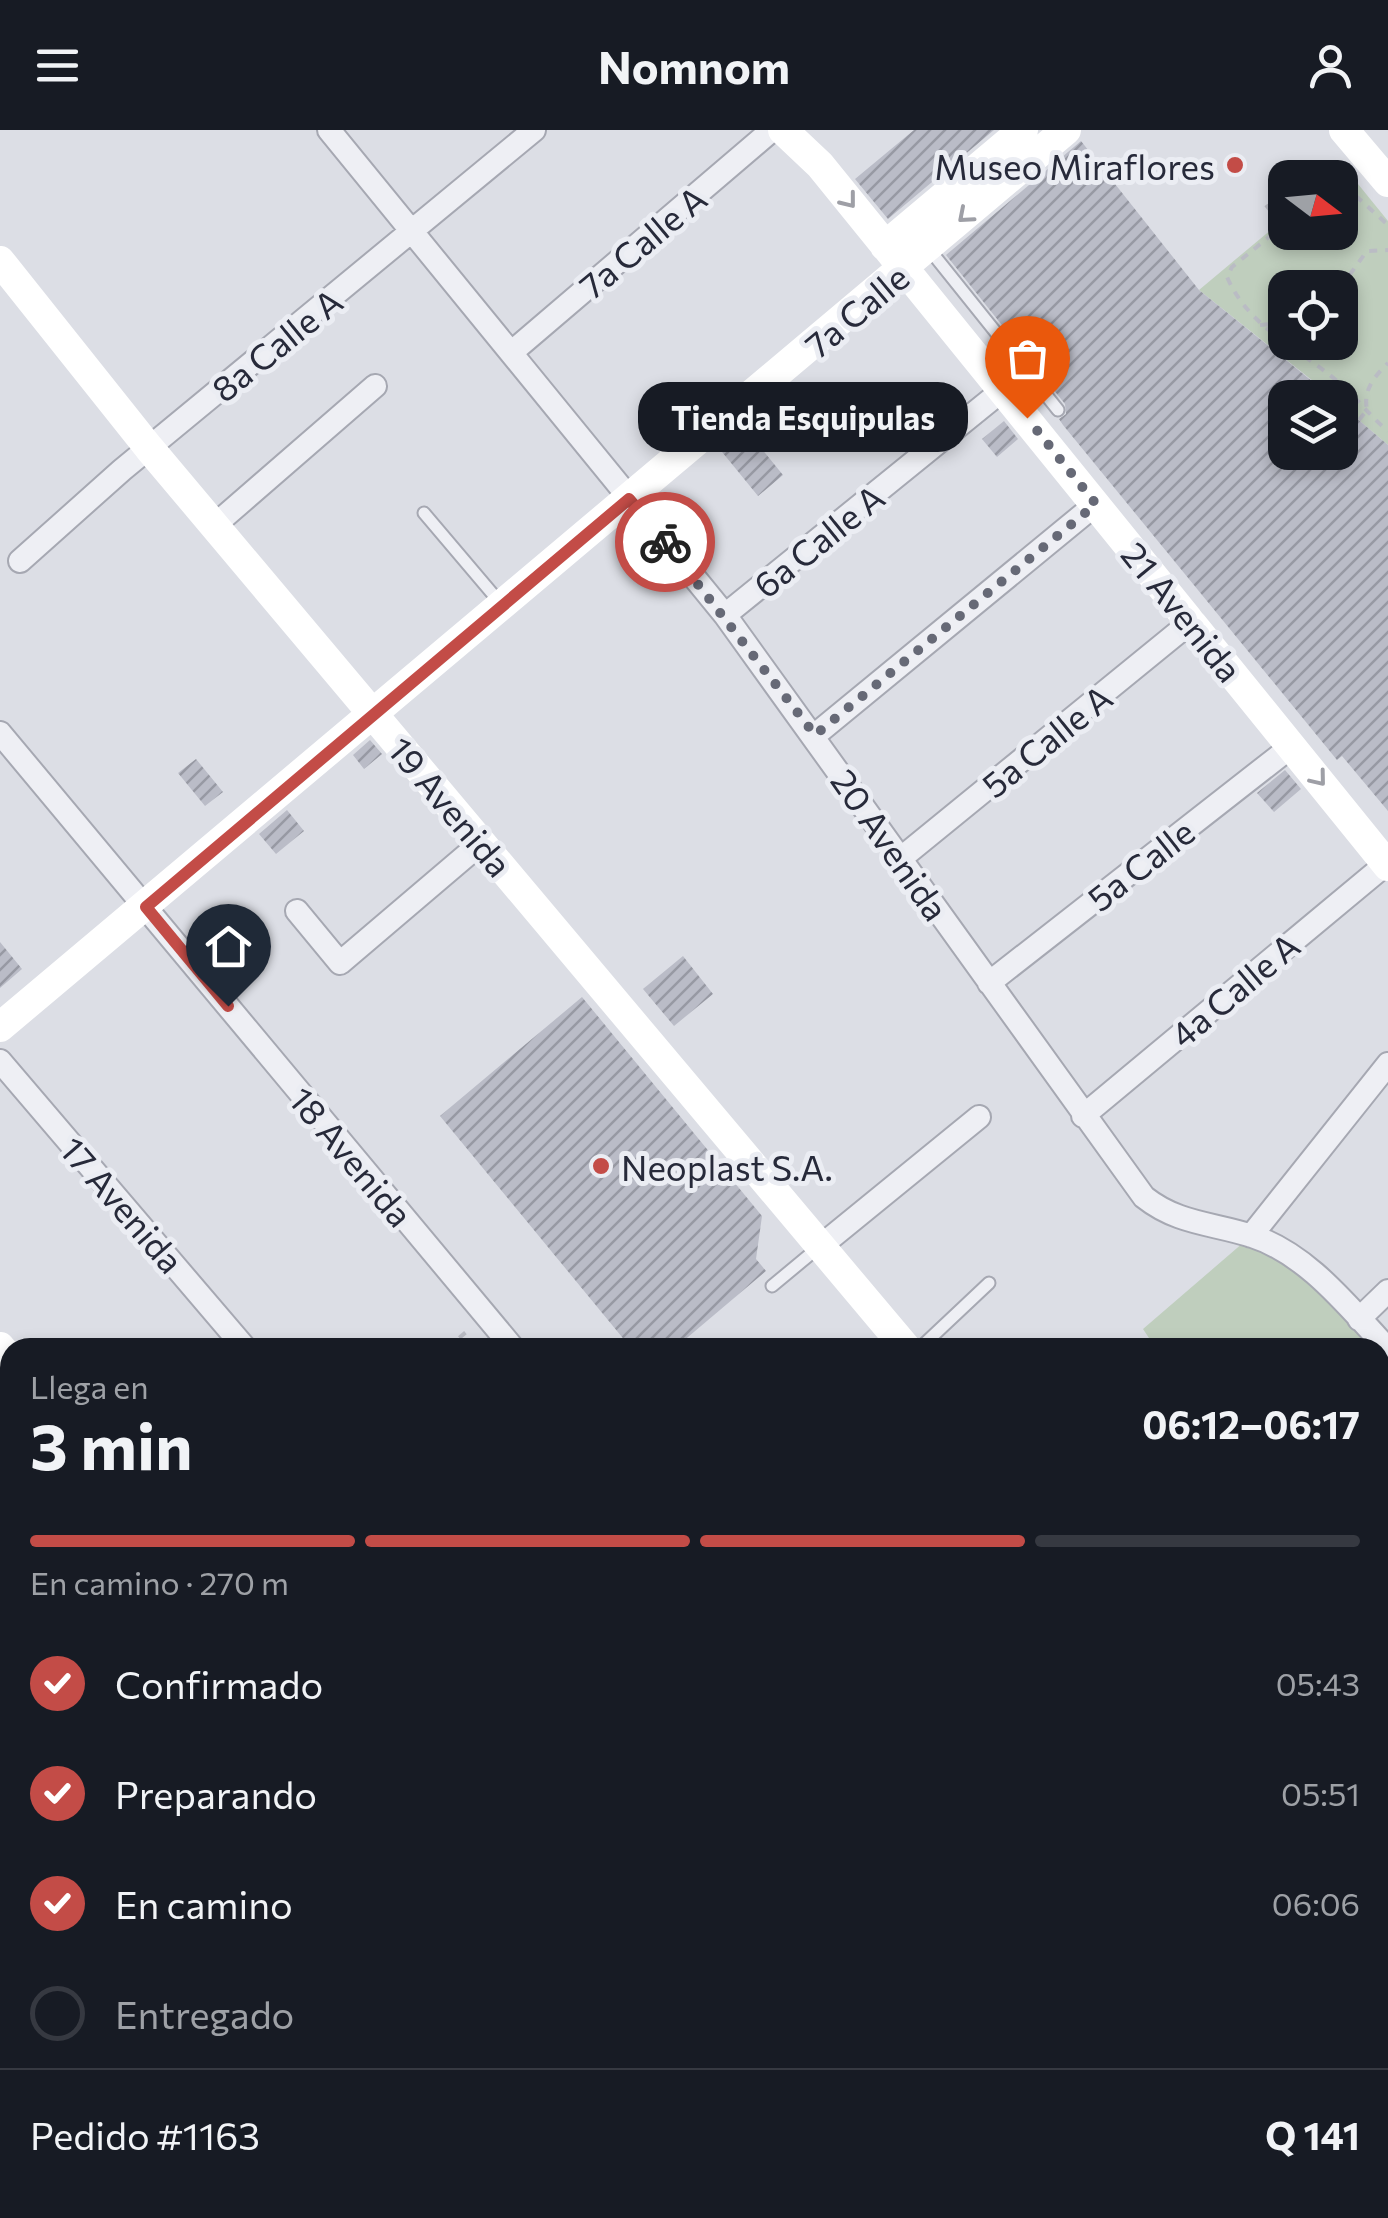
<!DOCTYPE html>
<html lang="es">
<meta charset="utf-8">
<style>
:root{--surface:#171b24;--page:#242831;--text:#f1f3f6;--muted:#9ea1a6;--line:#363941;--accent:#c34c47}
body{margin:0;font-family:Commissioner,sans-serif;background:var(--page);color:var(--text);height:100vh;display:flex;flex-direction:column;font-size:38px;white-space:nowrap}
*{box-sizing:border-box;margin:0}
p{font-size:32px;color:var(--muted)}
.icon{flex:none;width:55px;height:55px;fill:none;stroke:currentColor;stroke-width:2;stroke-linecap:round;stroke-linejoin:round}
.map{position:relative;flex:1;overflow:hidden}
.sheet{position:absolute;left:0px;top:1208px;width:1390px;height:882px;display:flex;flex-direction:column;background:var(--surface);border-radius:30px 30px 0 0;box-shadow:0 5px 15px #0003}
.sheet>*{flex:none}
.needle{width:65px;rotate:106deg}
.tools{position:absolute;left:1268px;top:30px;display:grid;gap:20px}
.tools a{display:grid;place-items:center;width:90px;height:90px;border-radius:20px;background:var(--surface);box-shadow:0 5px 15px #0003;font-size:50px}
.pin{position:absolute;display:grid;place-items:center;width:85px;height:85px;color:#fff;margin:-102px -42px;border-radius:50% 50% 50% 0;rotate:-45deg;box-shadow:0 0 10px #0007}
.pin .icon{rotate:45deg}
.courier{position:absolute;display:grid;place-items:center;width:100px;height:100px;margin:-50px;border:8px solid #c34c47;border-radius:50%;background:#fff;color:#222;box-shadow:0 2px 12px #0007}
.bubble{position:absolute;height:70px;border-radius:30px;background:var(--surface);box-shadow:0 5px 15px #0003;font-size:32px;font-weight:700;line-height:70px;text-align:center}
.headline em{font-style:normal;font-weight:700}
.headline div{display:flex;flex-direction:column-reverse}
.headline{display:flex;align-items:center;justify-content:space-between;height:170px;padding:0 30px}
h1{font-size:65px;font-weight:700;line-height:75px}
.bar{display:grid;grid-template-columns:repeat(4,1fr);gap:15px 10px;align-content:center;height:120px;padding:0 30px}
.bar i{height:12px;border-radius:8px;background:var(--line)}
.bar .current{background:var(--accent)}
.bar p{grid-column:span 4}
.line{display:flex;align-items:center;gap:25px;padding:0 30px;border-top:2px solid var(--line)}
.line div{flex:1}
ol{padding:0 30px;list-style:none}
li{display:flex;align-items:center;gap:30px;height:110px}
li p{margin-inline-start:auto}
li .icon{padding:10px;border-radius:50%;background:var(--accent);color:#fff;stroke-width:4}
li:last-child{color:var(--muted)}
li i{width:55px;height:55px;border:5px solid var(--line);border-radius:50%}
header{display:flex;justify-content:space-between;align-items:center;height:130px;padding:0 30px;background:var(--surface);font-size:45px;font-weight:700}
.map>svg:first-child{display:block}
.park{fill:#bfcebd;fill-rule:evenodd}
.building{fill:url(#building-hatch)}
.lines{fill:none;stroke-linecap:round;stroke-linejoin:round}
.lane-casing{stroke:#a6a8b2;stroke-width:15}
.street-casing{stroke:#a6a8b2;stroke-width:26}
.highway-casing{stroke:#84899a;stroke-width:44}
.path{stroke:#babcc4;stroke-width:4;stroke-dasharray:8 8;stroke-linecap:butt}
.lane{stroke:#eeeff4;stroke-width:11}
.street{stroke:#eeeff4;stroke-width:22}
.secondary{stroke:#fff;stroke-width:30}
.highway{stroke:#fff;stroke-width:40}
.path-bridge{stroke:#babcc4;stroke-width:4;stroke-dasharray:8 8;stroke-linecap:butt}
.oneway{stroke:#9e9fa6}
.done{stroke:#666976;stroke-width:10;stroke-dasharray:0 18}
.route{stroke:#c34c47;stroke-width:12}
.poi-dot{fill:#c34c47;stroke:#ebedf3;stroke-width:4}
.labels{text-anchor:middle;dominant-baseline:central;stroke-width:10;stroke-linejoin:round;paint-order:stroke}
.poi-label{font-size:35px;fill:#272a3a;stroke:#ebedf3;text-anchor:end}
.street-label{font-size:35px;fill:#272a3a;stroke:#ebedf3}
</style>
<header><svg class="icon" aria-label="menu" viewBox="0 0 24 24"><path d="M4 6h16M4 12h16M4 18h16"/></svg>Nomnom<svg class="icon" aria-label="person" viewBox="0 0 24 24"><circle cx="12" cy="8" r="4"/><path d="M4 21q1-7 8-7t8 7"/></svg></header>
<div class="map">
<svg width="1388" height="2088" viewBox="0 0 1388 2088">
<defs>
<pattern id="building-hatch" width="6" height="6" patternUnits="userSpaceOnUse" patternTransform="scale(2.5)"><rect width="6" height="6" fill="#babcc7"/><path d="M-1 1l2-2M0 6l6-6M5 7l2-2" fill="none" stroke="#9799a3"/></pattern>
</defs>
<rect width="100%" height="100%" fill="#dcdee5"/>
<path class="park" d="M1345,38l43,53v224l-48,-41v-6l-7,-1 -134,-107 86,-72v14h55v-54l-6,-1zM1285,158h55v54h-55z
M1251,1106l33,16 104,97v219l-8,8v-228l-225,-1 -12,-18z"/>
<path class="building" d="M914,0h80l-106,89 -33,-40z
M1081,11l118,149 134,108h-48v54h55v-48l48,41v366l-46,-55 -5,4 -274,-335 -4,-6 7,-5 -1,-10 -119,-149z
M1004,291l14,18 -21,18 -15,-18z
M743,296l40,49 -25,21 -40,-49z
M370,610l12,14 -18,15 -11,-14z
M196,629l27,33 -18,14 -27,-33z
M1285,640l16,19 -27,23 -17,-19z
M287,680l17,21 -28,23 -17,-20z
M0,812l22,27 -22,19z
M683,826l30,38 -39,32 -31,-37z
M582,867l180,219 -6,43 10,12 -91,77h-44l-191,-232z"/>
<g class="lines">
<g class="lane-casing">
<path id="lane" d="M929,119l129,161
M424,383l78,92
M772,1156l47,-39
M920,1218l69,-65
M1380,1614l8,7
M1380,1686l8,-8
M1380,1708l8,6
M665,2080l6,8
M1130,2080l7,8
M592,2088l7,-8
M928,2088l8,-8
M1016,2088l8,-8"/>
</g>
<g class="street-casing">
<path id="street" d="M329,0l396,485 419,582c34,27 68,26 108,39 56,18 97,72 136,113
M512,222l260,-222
M216,394l159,-138
M20,431l102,-91 412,-340
M725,485l279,-226
M0,603l513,615
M815,605l281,-231
M900,729l292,-238
M297,781l43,52 141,-120
M989,853l303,-237
M0,931l245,287
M1083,986l303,-252
M1251,1106l137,-172
M822,1115l157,-128
M1359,1189l29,-28
M0,1348l10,-8
M0,1650l10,11
M0,1799l10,-8
M1380,1888l8,-7
M368,2080l7,8
M195,2088l9,-8"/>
</g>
<g class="highway-casing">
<path id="highway" d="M1380,1483l8,-8
M1380,1573l8,-8
M777,2088l8,-8
M867,2088l8,-8"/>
</g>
<path class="path" d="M1340,63l16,3 32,29
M1266,75l17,21
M1285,94l-53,43 -5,10c23,53 75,72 117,110 15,14 28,31 44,44
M1340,158l27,-37 21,-1
M1260,195l25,-2
M1359,290l8,-10c-4,-20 7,-33 21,-47
M447,1218l24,-20"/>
<use href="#lane" class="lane"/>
<use href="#street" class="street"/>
<path class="secondary" d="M783,0l37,35 568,701
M1344,0l44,52
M885,116l138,-116
M0,131l149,187 757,900
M0,897l1066,-897
M0,1217l10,12
M0,1262l10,12
M1380,1793l8,9
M0,2042l10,12
M32,2080l7,8
M700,2080l6,8
M731,2080l7,8"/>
<use href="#highway" class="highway"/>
<path class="path-bridge" d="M862,2080l8,8"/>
</g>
<defs><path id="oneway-chevron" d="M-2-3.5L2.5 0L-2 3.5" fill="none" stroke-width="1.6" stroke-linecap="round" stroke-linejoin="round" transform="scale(2.5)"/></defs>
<g class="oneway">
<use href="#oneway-chevron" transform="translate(849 71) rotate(52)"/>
<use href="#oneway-chevron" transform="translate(965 86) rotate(139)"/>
<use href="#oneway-chevron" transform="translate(1319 649) rotate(51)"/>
</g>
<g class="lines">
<path class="done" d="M665,412l150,193 281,-231 -69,-86"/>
<path class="route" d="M228,876l-82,-99 483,-408 36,43"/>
</g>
<g class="poi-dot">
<circle cx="1235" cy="35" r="10"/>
<circle cx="601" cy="1036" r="10"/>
</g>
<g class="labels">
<g class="poi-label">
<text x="1215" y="35">Museo Miraflores</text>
<text x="621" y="1036" text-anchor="start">Neoplast S.A.</text>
</g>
<g class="street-label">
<text transform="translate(642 111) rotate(-40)">7a Calle A</text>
<text transform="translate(856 180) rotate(-40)">7a Calle</text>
<text transform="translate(276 214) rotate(-39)">8a Calle A</text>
<text transform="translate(818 410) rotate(-39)">6a Calle A</text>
<text transform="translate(1183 481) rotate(51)">21 Avenida</text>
<text transform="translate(1046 610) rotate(-39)">5a Calle A</text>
<text transform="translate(451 676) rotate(50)">19 Avenida</text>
<text transform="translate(891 714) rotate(55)">20 Avenida</text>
<text transform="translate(1140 734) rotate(-38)">5a Calle</text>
<text transform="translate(1234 859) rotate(-40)">4a Calle A</text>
<text transform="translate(352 1026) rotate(50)">18 Avenida</text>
<text transform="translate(123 1074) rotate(49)">17 Avenida</text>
</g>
</g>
</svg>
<div class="tools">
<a><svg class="needle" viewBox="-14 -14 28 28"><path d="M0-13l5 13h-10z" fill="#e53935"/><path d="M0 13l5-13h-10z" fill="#9ea1a6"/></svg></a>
<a><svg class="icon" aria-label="locate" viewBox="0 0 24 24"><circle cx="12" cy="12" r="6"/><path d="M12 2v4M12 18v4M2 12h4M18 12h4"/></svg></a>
<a><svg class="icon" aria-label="layers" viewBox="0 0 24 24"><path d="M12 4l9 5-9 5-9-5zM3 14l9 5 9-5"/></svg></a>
</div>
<div class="pin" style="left:1027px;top:288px;background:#ea580c"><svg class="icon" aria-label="bag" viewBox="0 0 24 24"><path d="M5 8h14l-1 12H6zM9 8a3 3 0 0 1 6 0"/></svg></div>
<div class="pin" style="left:228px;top:876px;background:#1f2937"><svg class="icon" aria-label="home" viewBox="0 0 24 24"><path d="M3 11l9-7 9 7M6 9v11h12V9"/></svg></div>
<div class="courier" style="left:665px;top:412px"><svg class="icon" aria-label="bike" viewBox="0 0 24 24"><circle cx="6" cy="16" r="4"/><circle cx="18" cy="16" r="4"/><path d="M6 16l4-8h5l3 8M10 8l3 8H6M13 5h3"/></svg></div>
<div class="bubble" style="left:638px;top:252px;width:330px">Tienda Esquipulas</div>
<section class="sheet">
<div class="headline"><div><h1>3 min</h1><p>Llega en</p></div><em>06:12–06:17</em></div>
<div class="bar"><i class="current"></i><i class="current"></i><i class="current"></i><i></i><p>En camino · 270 m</p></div>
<ol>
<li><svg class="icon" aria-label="check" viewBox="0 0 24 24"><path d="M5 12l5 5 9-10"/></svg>Confirmado<p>05:43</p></li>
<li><svg class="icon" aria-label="check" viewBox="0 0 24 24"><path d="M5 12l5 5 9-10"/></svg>Preparando<p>05:51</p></li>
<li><svg class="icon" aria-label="check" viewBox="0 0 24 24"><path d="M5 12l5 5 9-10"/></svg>En camino<p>06:06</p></li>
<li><i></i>Entregado</li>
</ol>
<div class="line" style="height:130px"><div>Pedido #1163</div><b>Q 141</b></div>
</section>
</div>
